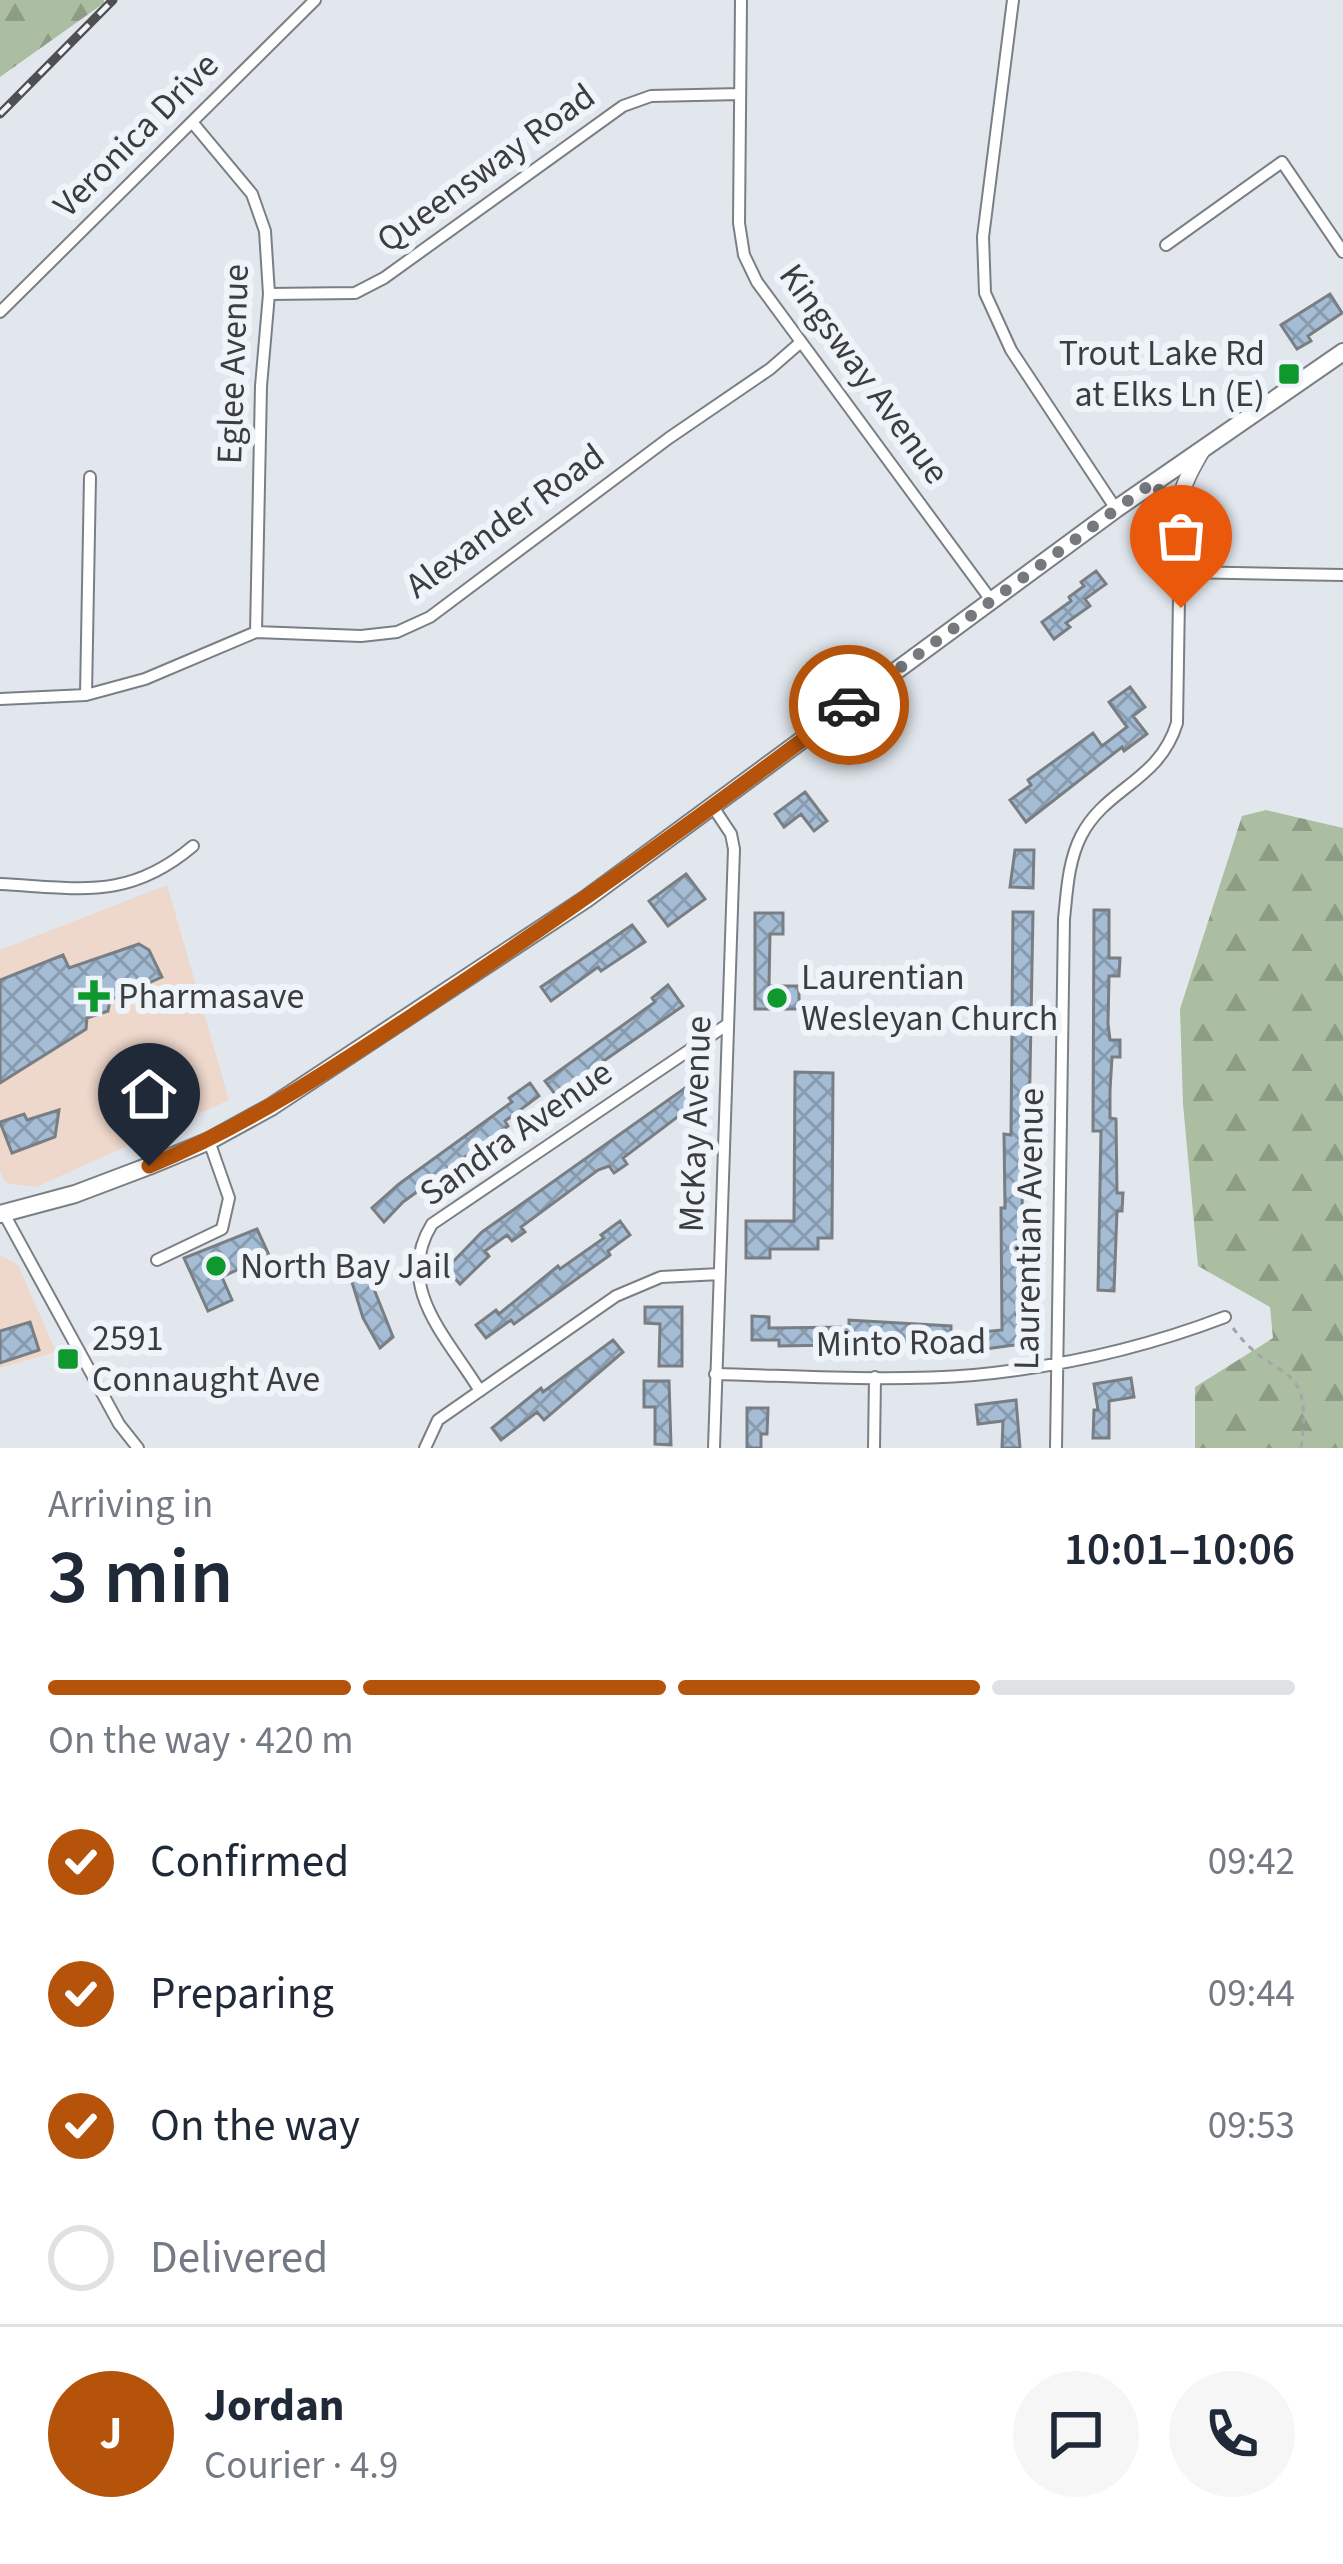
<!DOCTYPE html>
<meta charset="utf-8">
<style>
:root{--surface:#fff;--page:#f6f6f7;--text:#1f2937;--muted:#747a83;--line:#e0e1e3;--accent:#b45309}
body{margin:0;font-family:"Source Sans 3",sans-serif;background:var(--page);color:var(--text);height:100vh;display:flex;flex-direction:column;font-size:45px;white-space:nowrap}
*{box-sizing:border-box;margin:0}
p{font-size:39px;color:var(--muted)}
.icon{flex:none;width:66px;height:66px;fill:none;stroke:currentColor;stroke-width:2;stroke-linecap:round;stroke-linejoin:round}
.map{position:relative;height:1448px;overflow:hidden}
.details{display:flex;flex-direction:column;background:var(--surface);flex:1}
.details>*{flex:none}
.pin{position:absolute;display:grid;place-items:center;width:102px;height:102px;color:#fff;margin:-123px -51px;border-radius:50% 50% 50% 0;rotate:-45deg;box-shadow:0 0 12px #0007}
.pin .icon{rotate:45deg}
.courier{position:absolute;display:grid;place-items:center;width:120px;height:120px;margin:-60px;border:9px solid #b45309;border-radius:50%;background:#fff;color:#222;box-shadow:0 3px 15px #0007}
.head em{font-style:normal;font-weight:600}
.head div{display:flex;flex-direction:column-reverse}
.head{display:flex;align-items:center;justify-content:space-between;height:204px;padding:0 48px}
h1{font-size:78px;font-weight:600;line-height:90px}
.bar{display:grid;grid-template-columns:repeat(4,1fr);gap:18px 12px;align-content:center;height:144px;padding:0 48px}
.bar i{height:15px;border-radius:9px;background:var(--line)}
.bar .active{background:var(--accent)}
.bar p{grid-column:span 4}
.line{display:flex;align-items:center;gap:30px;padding:0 48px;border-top:3px solid var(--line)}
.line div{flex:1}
.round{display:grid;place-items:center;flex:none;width:126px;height:126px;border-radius:63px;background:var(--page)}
ol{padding:0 48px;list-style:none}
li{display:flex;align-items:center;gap:36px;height:132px}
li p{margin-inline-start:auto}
li .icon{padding:12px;border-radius:50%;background:var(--accent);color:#fff;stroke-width:4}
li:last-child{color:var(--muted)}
li i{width:66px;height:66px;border:6px solid var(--line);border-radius:50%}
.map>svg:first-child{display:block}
.commercial{fill:#eed7cb}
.forest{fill:url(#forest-firs)}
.building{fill:url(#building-cross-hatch);stroke:#797e83;stroke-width:3}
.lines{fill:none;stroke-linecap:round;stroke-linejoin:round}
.minor-casing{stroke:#7a7f84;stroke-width:14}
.secondary-casing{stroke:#7a7f84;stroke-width:18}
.primary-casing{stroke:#7a7f84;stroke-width:20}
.path{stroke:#a2a6ab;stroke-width:3;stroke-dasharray:6 6;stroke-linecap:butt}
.minor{stroke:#fff;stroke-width:10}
.secondary{stroke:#fff;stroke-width:15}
.primary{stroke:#fff;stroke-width:16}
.rail-casing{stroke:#4d4f51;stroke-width:9}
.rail{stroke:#eff4fa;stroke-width:4.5;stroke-dasharray:14;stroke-linecap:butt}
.done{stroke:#75787c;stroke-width:12;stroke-dasharray:0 21.6}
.route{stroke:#b45309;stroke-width:15}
.poi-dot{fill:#0f982e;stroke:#eff4fa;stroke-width:4.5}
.labels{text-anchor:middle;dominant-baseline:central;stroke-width:12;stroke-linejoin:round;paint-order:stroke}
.street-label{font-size:36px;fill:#3b3d3f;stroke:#eff4fa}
.poi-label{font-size:36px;fill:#3b3d3f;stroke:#eff4fa;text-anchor:start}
</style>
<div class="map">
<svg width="1343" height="1448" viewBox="0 0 1343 1448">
<defs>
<pattern id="forest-firs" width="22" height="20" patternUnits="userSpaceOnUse" patternTransform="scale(3)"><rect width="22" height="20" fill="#acbea1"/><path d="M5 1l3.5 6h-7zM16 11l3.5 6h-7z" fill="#8d9c85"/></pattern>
<pattern id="building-cross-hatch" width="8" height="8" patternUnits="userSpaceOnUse" patternTransform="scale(3)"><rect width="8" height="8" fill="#a5bcd5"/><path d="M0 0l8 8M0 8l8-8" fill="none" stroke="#889aae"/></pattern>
</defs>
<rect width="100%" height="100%" fill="#e2e7ed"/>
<path class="commercial" d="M167,885l62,215 -193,87 -30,-4 -6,-11v-222z
M0,1255l18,10 38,87 -56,16z"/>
<path class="forest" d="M0,0h104v3l-104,74z
M1266,810l77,18v620h-148v-61l78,-49 -3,-31 -72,-41 -15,-162 -3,-95 62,-193z"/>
<path class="building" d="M1330,294l12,19 -34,23 3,5 -14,8 -16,-24z
M1096,571l10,13 -21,15 5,7 -24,17 4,4 -16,12 -12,-17 29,-21 -2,-4 15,-11 -3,-4z
M1130,687l15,20 -12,9 14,18 -23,17 -2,-4 -96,75 -16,-22 21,-15 -3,-5 65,-47 9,13 25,-19 -18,-25z
M805,792l22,29 -13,10 -13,-17 -17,13 -9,-13z
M1015,850h19l-1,38 -23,-1z
M686,874l19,25 -37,27 -19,-25z
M1094,910h15v48h11l-1,18h-10l-1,48 2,16h10v17h-8l-2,34v27l6,1 1,74h6l-1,18h-5l-3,80 -16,-1 3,-159h-8z
M1013,912h20l-4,216h-6l-2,186 -5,-1 5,31 -36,5 -3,-17 20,-2 -1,-122h4l-1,-74 7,1z
M755,913h28v21h-13l-1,52h30v23h-44z
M632,925l13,17 -44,29 -3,-4 -47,34 -10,-14z
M139,944l10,6 13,27 -52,23 -2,11 -21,7 -1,11 -86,54v-103l63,-25 6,13z
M668,985l15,21 -104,72 2,3 -23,17 -13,-17 110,-79 -3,-4z
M795,1072l38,1 -1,165h-14v11h-48v9h-24v-37h48z
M530,1083l9,13 -34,25 3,5 -105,76 -19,20 -12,-14 27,-24 113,-82 -3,-4z
M685,1088l11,15 -73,55 4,6 -13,9 -5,-7 -11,4 -77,57 4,5 -13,9 -5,-6 -22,16 4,5 -29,28 -14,-15 36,-37z
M59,1110l-4,27 -43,16 -12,-31 24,-8 3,6z
M620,1221l10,14 -22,16 2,4 -96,69 -3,-4 -25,18 -10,-13 20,-15 3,4 59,-48 2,3 44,-31 -3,-3z
M257,1229l12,26 -47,22 10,23 -24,11 -24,-53z
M368,1274l25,63 -13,11 -17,-30 -12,-39z
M645,1307h37v59h-23l1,-42 -15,-1z
M752,1316l17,1v11l80,-1v-7l102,6v17l-117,-3v5l-55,1v-6h-27z
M30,1322l9,28 -39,13v-32z
M613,1340l10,12 -79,68 -7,-8 -36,28 -9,-12 49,-40 2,4z
M1131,1378l3,19 -25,4v37h-16l1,-28h4l-4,-26z
M644,1381h25l2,64 -16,-1v-37h-11z
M1016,1400l4,48h-18l1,-27 -25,3 -2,-19z
M747,1408h21l-1,26h-6v14h-14z"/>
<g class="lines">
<g class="minor-casing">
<path id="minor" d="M741,0l-2,223 5,32 13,27 234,318
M1013,0l-30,237 2,56 26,57 105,159
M192,122l60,72 13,37 4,63 -8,92 -5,246
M1166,245l116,-83 61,90
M269,294l86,-1 29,-15 239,-172 28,-10 89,-2
M0,312l315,-312
M1182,572l161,3
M86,695l4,-218
M0,699l86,-4 59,-16 111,-47 105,4 36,-4 33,-15 239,-179 101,-69 31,-27
M713,807l18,27 3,15 -20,599
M0,884c79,4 128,17 193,-38
M3,1212l116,212 19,24
M157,1260l65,-31 7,-31 -20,-57
M715,1374c86,2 174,8 259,1 86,-8 170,-27 251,-58
M480,1391c-32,-53 -87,-104 -48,-167l296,-200
M425,1448l13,-28 178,-124 45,-19 59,-3
M874,1448l1,-71
M1056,1448l8,-529c3,-28 4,-57 17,-83 25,-49 78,-54 96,-113l3,-187 -25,-55"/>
</g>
<g class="secondary-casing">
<path id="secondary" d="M1180,536c-2,-41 2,-52 23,-87"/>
</g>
<g class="primary-casing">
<path id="primary" d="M0,1214l75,-20 74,-28 60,-25 62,-34 315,-208 530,-390 227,-157"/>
</g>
<path class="path" d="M1233,1328c42,58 81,27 68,120"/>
<use href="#minor" class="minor"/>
<use href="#secondary" class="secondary"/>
<use href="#primary" class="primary"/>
<g class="rail-casing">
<path id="rail" d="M0,114l113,-114"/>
</g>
<use href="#rail" class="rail"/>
</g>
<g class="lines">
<path class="done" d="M849,705l306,-224 25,55 1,72"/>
<path class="route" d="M149,1166c100,-41 187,-100 276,-159 145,-96 285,-197 424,-302"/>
</g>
<g class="poi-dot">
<rect x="1277" y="362" width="24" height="24" rx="6"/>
<path d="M88 978h12v12h12v12h-12v12h-12v-12h-12v-12h12z"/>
<circle cx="777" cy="998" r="12"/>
<circle cx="216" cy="1266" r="12"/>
<rect x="56" y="1347" width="24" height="24" rx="6"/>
</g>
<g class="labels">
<g class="street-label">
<text transform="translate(136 135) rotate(-45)">Veronica Drive</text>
<text transform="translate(486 168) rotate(-36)">Queensway Road</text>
<text transform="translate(233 364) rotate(-88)">Eglee Avenue</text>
<text transform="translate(864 374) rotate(54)">Kingsway Avenue</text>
<text transform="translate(505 521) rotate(-36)">Alexander Road</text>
<text transform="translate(695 1124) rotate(-88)">McKay Avenue</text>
<text transform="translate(516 1133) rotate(-35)">Sandra Avenue</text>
<text transform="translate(1029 1229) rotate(-89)">Laurentian Avenue</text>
<text transform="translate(901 1343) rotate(-1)">Minto Road</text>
</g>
<g class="poi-label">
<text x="1265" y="353" text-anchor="end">Trout Lake Rd<tspan x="1265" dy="41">at Elks Ln (E)</tspan></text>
<text x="801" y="977">Laurentian<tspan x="801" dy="41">Wesleyan Church</tspan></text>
<text x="118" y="996">Pharmasave</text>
<text x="240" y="1266">North Bay Jail</text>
<text x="92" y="1338">2591<tspan x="92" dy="41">Connaught Ave</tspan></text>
</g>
</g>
</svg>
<div class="pin" style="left:1181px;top:608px;background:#ea580c"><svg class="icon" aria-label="bag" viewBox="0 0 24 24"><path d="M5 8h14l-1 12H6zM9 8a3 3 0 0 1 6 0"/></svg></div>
<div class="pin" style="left:149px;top:1166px;background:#1f2937"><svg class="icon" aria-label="home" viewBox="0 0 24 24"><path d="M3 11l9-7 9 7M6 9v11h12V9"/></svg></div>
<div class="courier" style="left:849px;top:705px"><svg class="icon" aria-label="car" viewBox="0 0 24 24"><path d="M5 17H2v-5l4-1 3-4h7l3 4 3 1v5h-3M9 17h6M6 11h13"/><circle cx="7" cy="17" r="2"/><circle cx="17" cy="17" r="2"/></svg></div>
</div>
<section class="details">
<div class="head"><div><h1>3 min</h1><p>Arriving in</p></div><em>10:01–10:06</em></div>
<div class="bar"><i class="active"></i><i class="active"></i><i class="active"></i><i></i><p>On the way · 420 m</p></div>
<ol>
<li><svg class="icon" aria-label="check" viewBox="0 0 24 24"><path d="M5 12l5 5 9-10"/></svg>Confirmed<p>09:42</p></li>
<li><svg class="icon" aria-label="check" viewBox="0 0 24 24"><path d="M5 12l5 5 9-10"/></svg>Preparing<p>09:44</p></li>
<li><svg class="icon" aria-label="check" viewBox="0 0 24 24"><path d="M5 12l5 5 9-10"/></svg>On the way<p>09:53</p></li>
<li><i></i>Delivered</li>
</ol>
<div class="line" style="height:216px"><b class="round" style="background:var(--accent);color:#fff">J</b><div><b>Jordan</b><p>Courier · 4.9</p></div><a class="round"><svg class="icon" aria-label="chat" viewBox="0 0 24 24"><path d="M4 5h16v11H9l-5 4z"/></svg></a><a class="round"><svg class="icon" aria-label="phone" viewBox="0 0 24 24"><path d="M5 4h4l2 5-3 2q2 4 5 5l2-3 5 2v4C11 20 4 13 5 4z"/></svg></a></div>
</section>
